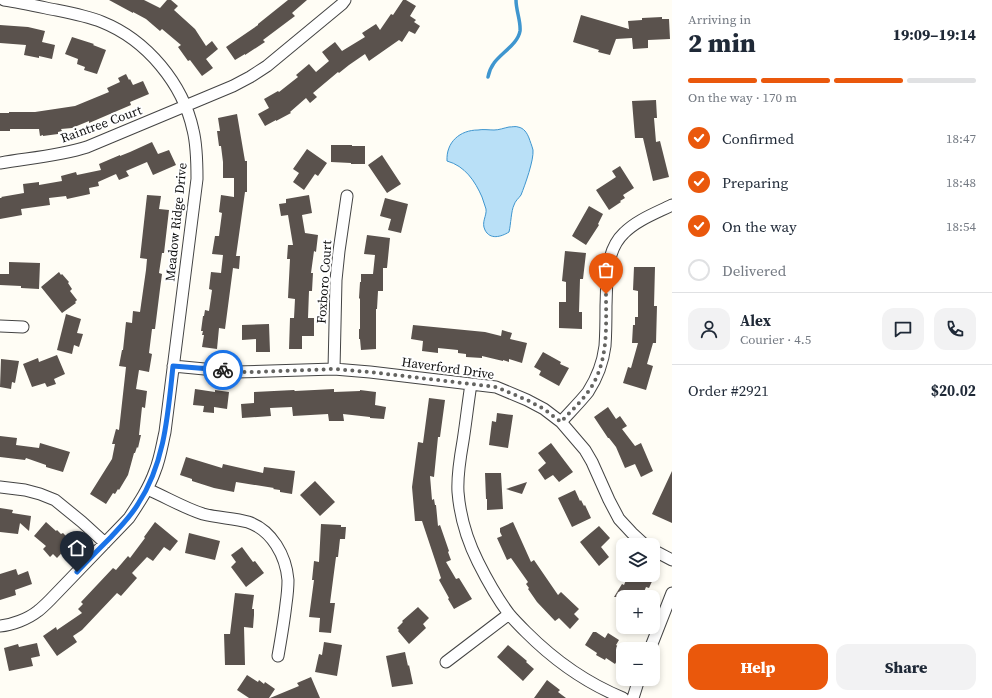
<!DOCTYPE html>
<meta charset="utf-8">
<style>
:root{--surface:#fff;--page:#f2f2f3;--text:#1f2937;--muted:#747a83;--line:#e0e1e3;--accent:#ea580c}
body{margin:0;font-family:"Source Serif 4",serif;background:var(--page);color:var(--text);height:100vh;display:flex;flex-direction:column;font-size:15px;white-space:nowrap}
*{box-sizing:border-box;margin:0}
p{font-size:13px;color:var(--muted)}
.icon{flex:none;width:22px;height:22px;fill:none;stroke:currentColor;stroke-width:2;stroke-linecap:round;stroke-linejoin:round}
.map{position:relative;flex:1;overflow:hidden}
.drawer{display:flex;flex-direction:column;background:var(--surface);width:320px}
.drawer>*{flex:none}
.controls{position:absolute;left:616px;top:538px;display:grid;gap:8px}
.controls a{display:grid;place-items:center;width:44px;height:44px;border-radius:8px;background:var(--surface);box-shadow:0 2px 6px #0003;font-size:20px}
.pin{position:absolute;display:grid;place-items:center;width:34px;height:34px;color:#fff;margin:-41px -17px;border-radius:50% 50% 50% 0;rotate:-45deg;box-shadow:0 0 4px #0007}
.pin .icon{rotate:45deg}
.courier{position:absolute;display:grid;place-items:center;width:40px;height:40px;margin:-20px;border:3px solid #1a73e8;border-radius:50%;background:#fff;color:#222;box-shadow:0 1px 5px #0007}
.summary em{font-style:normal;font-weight:800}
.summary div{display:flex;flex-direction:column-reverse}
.summary{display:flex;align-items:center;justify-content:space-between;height:68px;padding:0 16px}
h1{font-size:26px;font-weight:800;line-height:30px}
.bar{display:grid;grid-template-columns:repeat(4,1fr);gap:6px 4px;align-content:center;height:48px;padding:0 16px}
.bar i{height:5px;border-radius:3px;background:var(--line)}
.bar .current{background:var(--accent)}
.bar p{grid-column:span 4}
.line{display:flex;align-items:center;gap:10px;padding:0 16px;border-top:1px solid var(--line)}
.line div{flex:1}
.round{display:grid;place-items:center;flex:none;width:42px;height:42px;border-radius:12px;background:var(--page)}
ol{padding:0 16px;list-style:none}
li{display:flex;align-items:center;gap:12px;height:44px}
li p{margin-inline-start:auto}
li .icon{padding:4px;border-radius:50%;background:var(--accent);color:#fff;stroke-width:4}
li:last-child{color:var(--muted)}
li i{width:22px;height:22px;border:2px solid var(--line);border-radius:50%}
.button{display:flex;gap:8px;margin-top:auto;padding:8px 16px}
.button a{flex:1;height:46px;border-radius:12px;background:var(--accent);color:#fff;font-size:16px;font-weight:800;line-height:46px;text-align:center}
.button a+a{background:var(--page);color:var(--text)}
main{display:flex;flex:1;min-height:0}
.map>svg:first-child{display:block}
.water{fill:#b9e0f7;stroke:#3f96cf}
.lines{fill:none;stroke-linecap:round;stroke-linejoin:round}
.stream{stroke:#3f96cf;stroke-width:3.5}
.building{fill:#5a524d}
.minor-casing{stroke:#444;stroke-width:13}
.minor{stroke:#fff;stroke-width:11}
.done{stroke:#646461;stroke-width:4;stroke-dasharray:0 7.2}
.route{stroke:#1a73e8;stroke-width:5}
.labels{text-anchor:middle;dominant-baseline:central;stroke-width:4;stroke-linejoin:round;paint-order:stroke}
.street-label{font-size:13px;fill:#111;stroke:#fff}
</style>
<main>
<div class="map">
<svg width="672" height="698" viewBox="0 0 672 698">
<rect width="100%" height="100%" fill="#fffdf5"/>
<path class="water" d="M509,127c3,0 7,-1 9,0 6,1 9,6 11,11 1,3 3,8 4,12 1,10 -8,35 -12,45 -2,3 -6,6 -7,10 -3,6 -3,19 -5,27 -8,5 -19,8 -24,-2 -4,-8 2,-14 1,-21 -1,-4 -3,-8 -4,-12 -7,-16 -17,-31 -35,-36 -1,-19 13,-31 31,-31 5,-1 11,0 16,0 5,0 10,-2 15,-3z"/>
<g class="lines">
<path class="stream" d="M488,77c1,-5 3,-10 6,-14 7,-10 24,-19 26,-32 1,-10 -4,-20 -4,-31"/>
</g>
<path class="building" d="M109,0h35l16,8 7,-8h4l7,6 -4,4 21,19 11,17 6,-5 6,8 -12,10 7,9 -11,8 -12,-16 -2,1 -10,-14 3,-2 -19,-16 -2,2 -14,-12 -13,-7v1z
M288,0h19l-15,13 3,3 -32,24 2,2 -20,13v-1l-10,6 -9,-13 32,-22v-1z
M403,0h3l10,6 -6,10 6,4 -2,2 6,4 -5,8 -6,-3 -7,11 -3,-2 -30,21 -4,-7 -16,11 -10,8 -1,-1 -25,21 4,4 -7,6 -4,-5 -16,14 1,1 -15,8v-1l-11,6 -7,-12 11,-6 -5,-9 14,-8 1,1 19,-15 -2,-2 13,-11 7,8 13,-11 -7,-9 13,-10 7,9 23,-14 -3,-4 14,-9 4,6 11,-16 2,1z
M581,15l48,14 -1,-8 14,-1v-2l20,-1v2h7l1,20 -22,1v8l-15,1 -1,-11 -16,1 -6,16 -12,-3 1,-2 -26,-8z
M0,25l28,2 17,4 -3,11 13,3 -3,14 -13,-3v2l-15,-3 2,-10 -26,-2z
M72,37l22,7 -1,1 13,5 -9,24 -13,-4 1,-3 -8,-3 1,-5 -13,-5z
M126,74l3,6 1,-1 3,6 10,-4 6,13 -19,8 1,3 -42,18v-2l-17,7 -11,1 1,2 -4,1v2l-15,2v-1l-3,1 -1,-7h-29v2h-10v-18h9v-1h26l40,-6 34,-14 -2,-4 13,-6 -2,-4z
M656,100l1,18h-3l2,24 4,-1 9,36 -16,4 -10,-43h-8l-3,-37z
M237,114l8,47h2v31h-2l-9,64h4l-1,13 -6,-1 -8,61 -6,-1 -2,21 -15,-2 2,-12h-2l1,-4h-2l2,-15h1l1,-6 4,1 3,-21 -3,-1 2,-17 10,1 2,-18 -11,-1 3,-18h4l3,-23 -3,-1 2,-17 13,2v-19h-11v-16l-2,-16h-2l-2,-15h3l-2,-13z
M152,142l6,12 11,-4 7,15 -23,10 -6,-13 -21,9 3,5 -10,4 -3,-6 -18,8 1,4 -10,2 1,6 -23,5 -1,-3 -17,2 1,7 -29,4 1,6 -22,4v-21h2l-1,-1 23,-4 -1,-9 16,-2v3l23,-4 -1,-5 15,-4 1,3 24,-5 -2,-6 21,-9v1l10,-4z
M331,145h21v1h13v18h-14v-1l-20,-1z
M307,149l20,14 -9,13 -3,-2 -11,16 -11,-8 6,-9 -6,-4z
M382,155l19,29 -14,9 -19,-28z
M620,166l14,22 -11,7 2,3 -5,3 1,1 -12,8 -13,-20 20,-13 -4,-6z
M147,195l14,1 -2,13 10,1 -5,43h-2l-3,20 3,1 -2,15 -5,40h-3l-3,24 3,1 -3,18 -10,-2 -3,19 11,2 -2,17 -3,-1 -3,28h2l-3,13 -1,-1 -2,6h-1l-6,22 -9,15 -1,-1 -3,5 -2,-1 -7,11 -16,-10 22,-35 3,-15h-3l4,-15 3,1 7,-63 -7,-1 3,-16h1l3,-28 6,1 1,-12 7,1 6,-42 1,-11 -7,-1z
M309,195l3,18 -10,2 3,18 13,2 -2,17 -2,-1 -3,22h2l-1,18h-3l-1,27h6v18h-12v13h-13l1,-31h4l1,-19 -7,-1 2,-39h-3l1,-14h5l-5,-30 -7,1 -2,-12 7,-1v-4z
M385,198l23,6 -7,29 -13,-3 3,-11 -11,-3z
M589,206l14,8 -5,10 1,1 -13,20 -14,-9z
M367,235l23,3 -3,30h-4v23h-5l-1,18h-1v40l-15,1 -1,-11h-1v-10h1v-30l-1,-1 1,-16h1v-8h12l2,-19 -11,-1z
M565,251l21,2 -3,26h-3l-1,33h3v17l-23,-1v-26h7v-20l-4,-1z
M9,262l31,1 -1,26 -18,-1v-2l-21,-1v-11h9z
M634,267h21l-1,39h3l-1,37h-3l-6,21 6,2 -7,24 -23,-7 5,-16 3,1 7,-25h-6l1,-18h2v-8h3v-26l-5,-1z
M59,272l2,3 1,-1 7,8 -1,1 4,6 -2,2 7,9 -2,2 1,1 -14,10 -21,-26z
M66,314l15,5 -4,14 6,1 -4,13 -5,-2 -2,9 -15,-4z
M269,324l1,28h-14v-13l-14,1v-15z
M413,325l72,7 16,4 1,-6 10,3 -2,6 17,4 -5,20 -13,-4v3l-6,-2v1l-21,-5v2l-16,-1v-3l-8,-1v-3l-20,-2v5l-16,-2 1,-10 -12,-2z
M543,352l18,10 -1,2 9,4 -10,18 -20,-11 2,-4 -7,-4z
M57,355l8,19 -11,5 2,5 -9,3 -2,-4 -13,4 -9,-23 15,-6 1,4z
M1,359l18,2 -4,22 -3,-1 -1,7 -11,-2z
M195,389l20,3v-2l14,2 -2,17 -13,-2v6l-11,-1 1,-6 -11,-1z
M334,389v3l26,-1v-1l16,2 -1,13 11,2 -2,12 -14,-1v-1l-27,-3 1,7h-15l-1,-7 -35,2 -1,-9 -22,1 1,8 -29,2 -1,-14 13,-1v-11l40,-2 1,1z
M429,398l16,2 -5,37h-2l-4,40 -4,-1 2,24 2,-1 1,6h1l2,21 2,-1 9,26 -1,1 3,8 -5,2 10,17 3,-1 13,21 -18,10 -6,-10 1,-1 -10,-18 2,-2 -19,-57h-7l-3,-34 6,-45 5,1z
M608,407l8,12 4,-3 7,10 -5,3 13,17 6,-3 12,28 -12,6 -6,-13 -10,4 -9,-21 -7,-9h-1l-14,-21z
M497,413l16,2 -5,33 -19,-3 3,-24 4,1z
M0,436l17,2 -1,7 23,3 1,-5 30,9 -7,20 -17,-5v-2l-20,-7 -1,2 -25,-3z
M551,443l22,29 -14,10 -6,-7 -8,5 -7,-10 8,-7 -8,-10z
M186,457l36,11 1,-4 40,9 1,-6 31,4 -3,23 -12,-2v-2l-7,-1 1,-1 -38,-6 -2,10 -20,-4 -22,-7v-2l-12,-4z
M672,471v52l-20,-9z
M485,473h16l2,36 -16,1v-11h-1z
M315,481l20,21 -15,14 -20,-21z
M527,482l-5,12 -16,-5z
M575,490l5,11 1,-1 3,6 1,-1 6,13 -19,9 -14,-29z
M0,508l13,2 -1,3 19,3 -2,15 -9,-8 -2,11 -18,-2z
M46,522l10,9 1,-1 4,4 2,-1 9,9 -15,16 -4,-4 -3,3 -7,-8 3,-3 -12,-10z
M155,522l23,19 -8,10 -6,-4 -11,14 -6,-4 -15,16 5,5 -16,18 -4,-3 -35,37 -9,6 4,6 -20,14 -14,-20 13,-9 1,3 25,-17 -4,-4 5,-5 -2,-2 32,-34 3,2 12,-14 2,2 15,-20 -1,-1z
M513,522l18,40 3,-2 24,35 3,-3 18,17 -5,5 5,5 -9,10 -11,-11 -4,3 -18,-19 -9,-13 1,-1 -3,-4 2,-2 -17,-24 -4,2 -10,-22 5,-2 -2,-4v-4z
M321,524l20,1v2h5l-1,12h-5l-2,18h-2l-6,46h5l-4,30 -12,-1 1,-14 -11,-1 5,-37h-2l2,-19 5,1z
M599,526l11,12 -9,9 8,10 -10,9 -19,-24z
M189,533l31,8 -5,19 -30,-7z
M242,547l11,15 2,-1 9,12 -18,14 -15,-20 5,-5 -5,-7z
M16,569l2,6 10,-4 4,13 -17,6 1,5 -16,5v-26z
M628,575h20l6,2 -5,11 -3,-1 -2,5h-2l-2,5h-26l8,-13 2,1z
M235,593l19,2 -2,14h2v6l-1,13 -9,-1 1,38h-20l-1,-31h6z
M418,607l11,11 -6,6 3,4 -17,16 -11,-13 1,-1 -2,-2 6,-6 -1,-1z
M593,632h3l9,6 3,-5 11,7 -3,5 7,5v1l-8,13 -9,-6 -1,2 -9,-5 1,-2 -12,-8z
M324,642l18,3 -5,31 -22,-4 4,-18 3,1z
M37,643l3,13 -9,2 2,8 -24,5 -5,-23 14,-4 1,3z
M508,645l19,16 -1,1 8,7 -11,12 -26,-24z
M405,652l3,14 1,-1 4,19 -21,3 -6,-31z
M247,675l11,7 1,-2 5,4 1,-2 10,7 -6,9h-20l-12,-8z
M311,677l9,21h-50l29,-12 -2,-3z
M547,680l13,10 -2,2 8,6h-32z"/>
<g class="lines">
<g class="minor-casing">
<path id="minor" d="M0,163c29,-5 59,-7 87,-16l146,-61 17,-9 17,-11 75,-62 3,-4
M0,326l23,1
M173,366l63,6 98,-3 36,3 126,15 31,13 17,9 17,13 24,28 7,12 17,38 10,19 13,14 13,12
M334,369l2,-89 3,-29 8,-55
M471,384c-3,19 -5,38 -8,57 -3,17 -6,35 -5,51 2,25 9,48 20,70 9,18 19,36 31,52 5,6 11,12 17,18 28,28 60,51 97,66
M561,422c9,-10 19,-20 27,-30 9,-14 15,-30 17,-46 1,-14 1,-27 1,-40 1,-25 -1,-55 18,-73 13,-13 32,-20 48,-28
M0,487l25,3 15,4 15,6 27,22 23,21
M147,489c19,8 37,19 56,25 15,4 31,4 45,8 24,8 38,34 40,58 0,8 -1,17 -2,24 -2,18 -5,35 -8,52
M653,550l19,10
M0,626c12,-1 28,-7 38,-15 4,-3 8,-7 12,-11l79,-82c10,-15 20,-30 26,-47 5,-12 7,-26 10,-39l32,-253c0,-16 0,-33 -4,-49 -10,-46 -46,-90 -91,-108 -18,-7 -37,-10 -56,-14 -14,-3 -28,-6 -42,-8
M650,649l22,-56
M446,662l63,-48
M633,698l6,-19"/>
</g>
<use href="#minor" class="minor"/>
</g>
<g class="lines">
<path class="done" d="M223,370l13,2h20l78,-3 36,3 126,15 31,13 17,9 17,13c9,-10 19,-19 27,-30 21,-29 18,-64 18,-98"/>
<path class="route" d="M77,572c11,-12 23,-24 34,-35 10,-11 20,-21 27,-33 27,-41 30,-91 35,-138l50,4"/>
</g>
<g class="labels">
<g class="street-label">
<text transform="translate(101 124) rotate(-20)">Raintree Court</text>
<text transform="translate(176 222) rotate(-84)">Meadow Ridge Drive</text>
<text transform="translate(324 282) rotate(-86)">Foxboro Court</text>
<text transform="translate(448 368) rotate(8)">Haverford Drive</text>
</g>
</g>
</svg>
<div class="controls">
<a><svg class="icon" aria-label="layers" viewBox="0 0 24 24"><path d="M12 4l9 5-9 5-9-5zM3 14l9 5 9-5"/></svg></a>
<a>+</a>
<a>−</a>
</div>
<div class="pin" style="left:606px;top:294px;background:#ea580c"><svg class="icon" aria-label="bag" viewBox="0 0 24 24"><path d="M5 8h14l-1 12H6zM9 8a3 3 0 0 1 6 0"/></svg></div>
<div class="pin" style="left:77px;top:572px;background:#1f2937"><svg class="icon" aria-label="home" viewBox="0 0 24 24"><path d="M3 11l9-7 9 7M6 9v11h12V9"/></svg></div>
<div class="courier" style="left:223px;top:370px"><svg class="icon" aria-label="bike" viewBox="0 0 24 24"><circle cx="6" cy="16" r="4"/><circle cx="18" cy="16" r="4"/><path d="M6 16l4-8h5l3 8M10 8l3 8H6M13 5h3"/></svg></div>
</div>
<section class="drawer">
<div class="summary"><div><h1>2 min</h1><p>Arriving in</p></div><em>19:09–19:14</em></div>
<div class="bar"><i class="current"></i><i class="current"></i><i class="current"></i><i></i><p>On the way · 170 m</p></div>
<ol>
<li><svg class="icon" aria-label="check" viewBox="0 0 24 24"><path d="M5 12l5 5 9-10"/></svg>Confirmed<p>18:47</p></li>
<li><svg class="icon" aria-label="check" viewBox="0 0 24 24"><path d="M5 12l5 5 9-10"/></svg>Preparing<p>18:48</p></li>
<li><svg class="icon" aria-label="check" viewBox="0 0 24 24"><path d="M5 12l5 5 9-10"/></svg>On the way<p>18:54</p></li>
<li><i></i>Delivered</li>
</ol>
<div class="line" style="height:72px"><a class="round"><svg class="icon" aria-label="person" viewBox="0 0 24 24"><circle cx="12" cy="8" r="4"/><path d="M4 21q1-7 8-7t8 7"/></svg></a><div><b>Alex</b><p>Courier · 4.5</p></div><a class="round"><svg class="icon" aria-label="chat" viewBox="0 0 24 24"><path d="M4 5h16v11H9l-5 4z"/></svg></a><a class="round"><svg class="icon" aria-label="phone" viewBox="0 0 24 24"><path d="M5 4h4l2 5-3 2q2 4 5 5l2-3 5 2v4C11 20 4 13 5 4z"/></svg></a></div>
<div class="line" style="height:52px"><div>Order #2921</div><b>$20.02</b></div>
<div class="button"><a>Help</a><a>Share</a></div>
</section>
</main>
